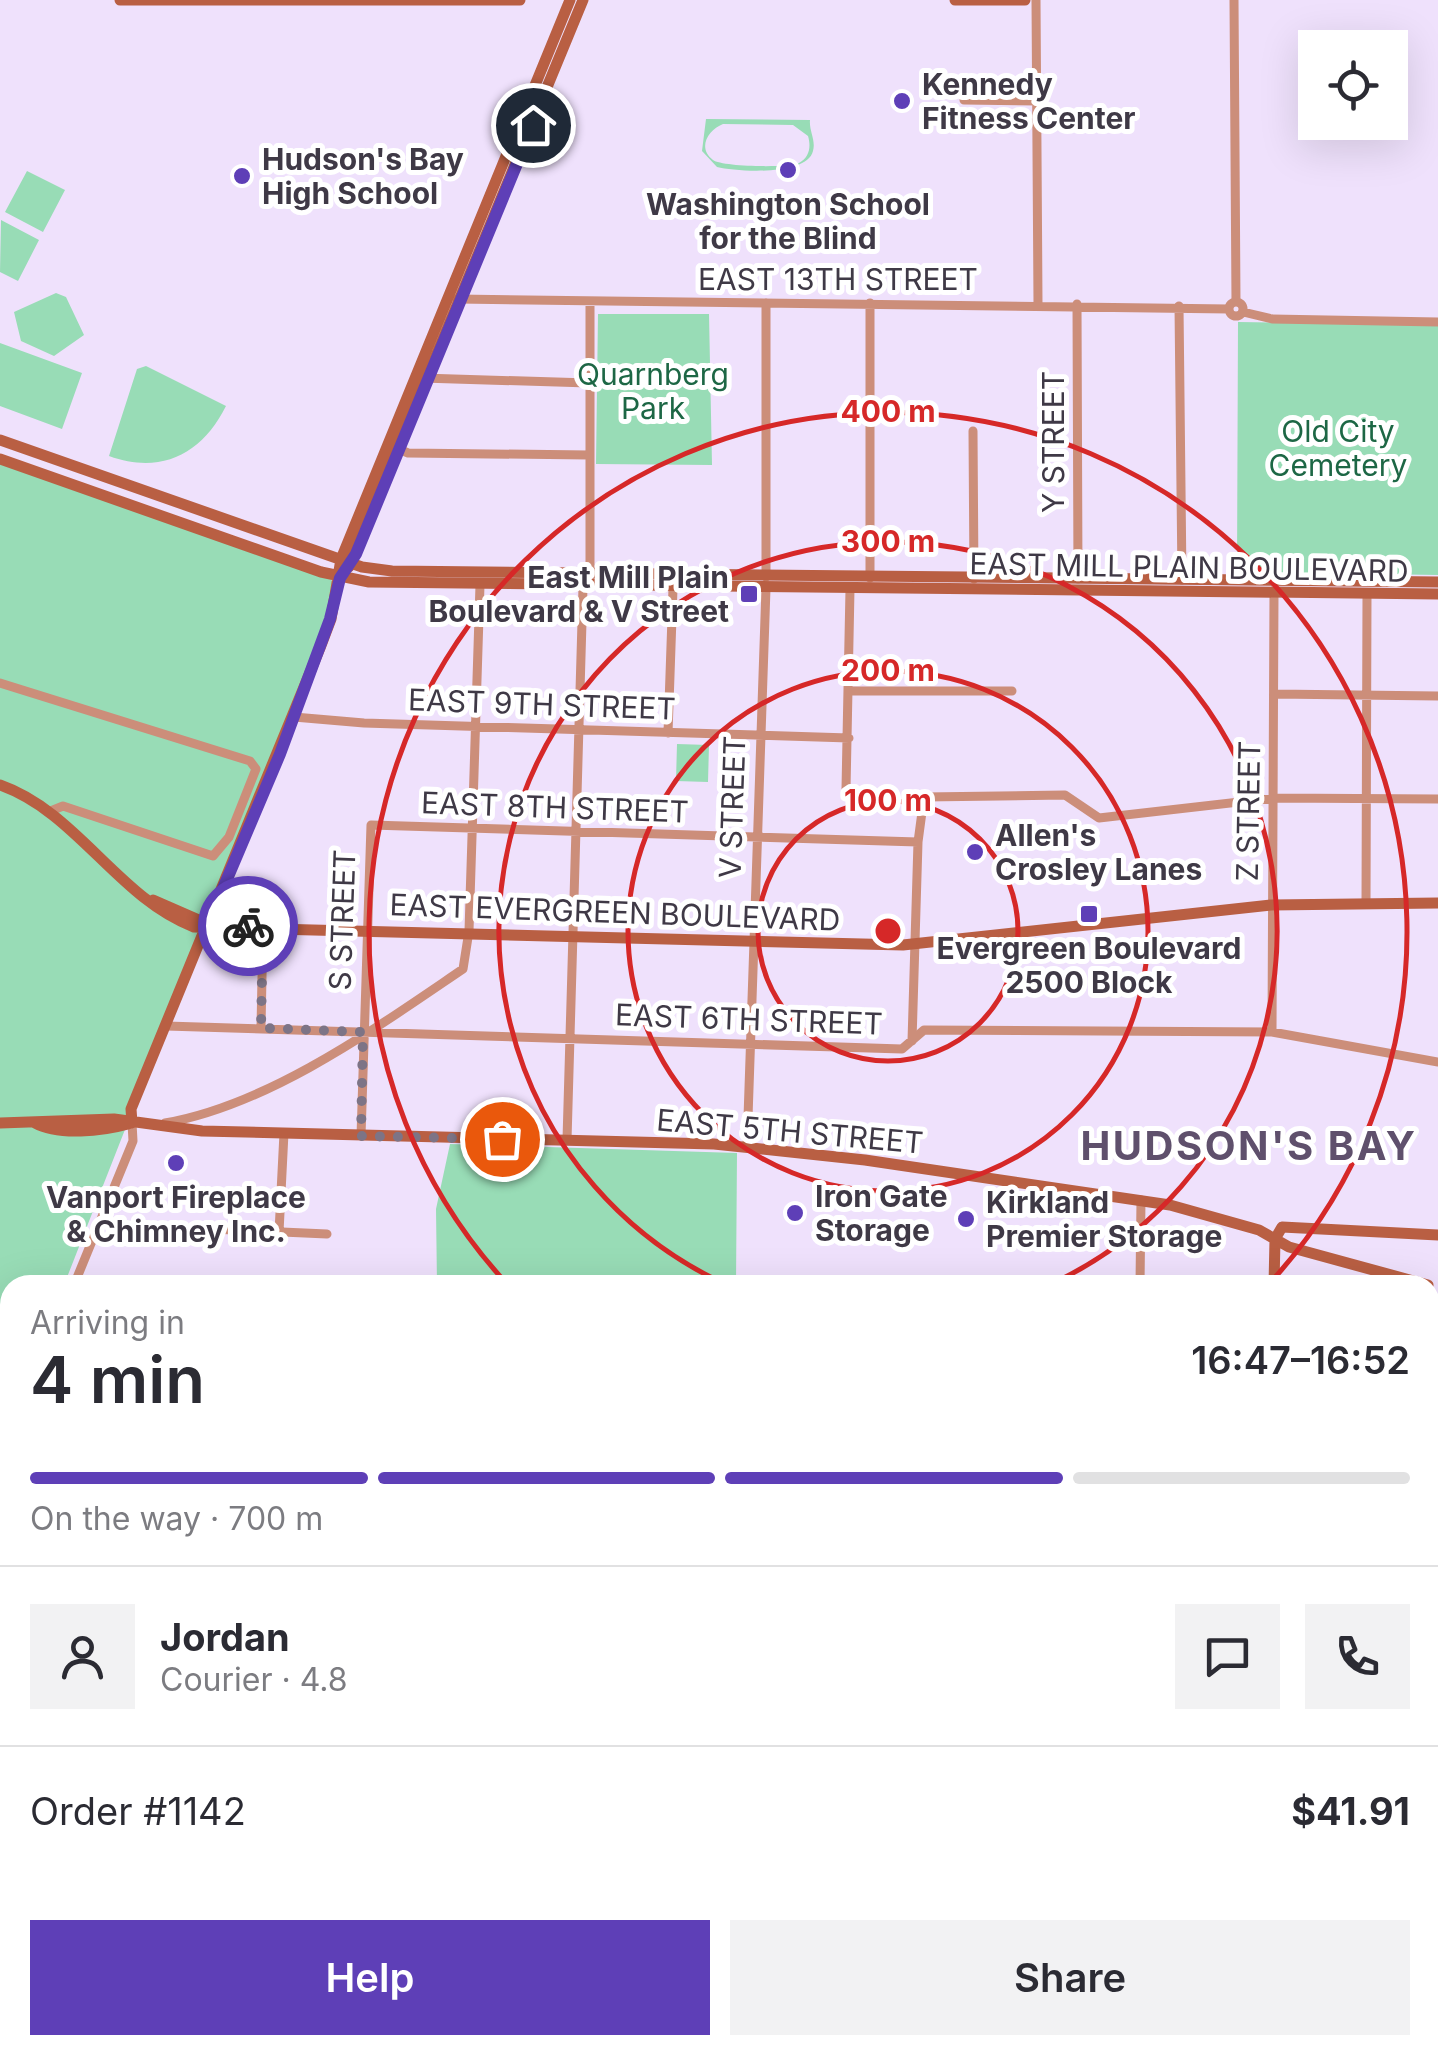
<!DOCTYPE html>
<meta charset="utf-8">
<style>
:root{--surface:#fff;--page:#f2f2f3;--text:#2b2b33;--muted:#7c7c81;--line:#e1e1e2;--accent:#5e3fb7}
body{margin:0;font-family:Inter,sans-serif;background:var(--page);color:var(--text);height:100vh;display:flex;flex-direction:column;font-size:38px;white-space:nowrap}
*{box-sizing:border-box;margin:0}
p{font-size:32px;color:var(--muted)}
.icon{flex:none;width:55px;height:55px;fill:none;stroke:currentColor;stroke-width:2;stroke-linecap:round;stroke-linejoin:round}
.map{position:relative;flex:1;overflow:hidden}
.panel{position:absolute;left:0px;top:1275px;width:1440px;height:780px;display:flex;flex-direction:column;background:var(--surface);border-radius:30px 30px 0 0;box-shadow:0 10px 40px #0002}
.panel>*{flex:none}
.fabs{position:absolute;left:1298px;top:30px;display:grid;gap:20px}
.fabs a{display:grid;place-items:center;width:110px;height:110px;border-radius:0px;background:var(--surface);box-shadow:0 10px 40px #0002;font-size:50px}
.pin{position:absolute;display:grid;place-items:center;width:85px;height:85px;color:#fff;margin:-42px;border:5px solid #fff;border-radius:50%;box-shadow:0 2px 10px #0007}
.courier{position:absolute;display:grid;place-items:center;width:100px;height:100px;margin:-50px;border:8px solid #5e3fb7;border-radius:50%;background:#fff;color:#222;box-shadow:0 2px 12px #0007}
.overview em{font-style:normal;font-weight:600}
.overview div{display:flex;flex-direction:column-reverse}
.overview{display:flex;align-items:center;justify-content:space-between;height:170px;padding:0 30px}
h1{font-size:65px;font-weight:600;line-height:75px}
.bar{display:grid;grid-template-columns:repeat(4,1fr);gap:15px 10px;align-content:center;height:120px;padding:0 30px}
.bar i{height:12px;border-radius:8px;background:var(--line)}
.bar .selected{background:var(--accent)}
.bar p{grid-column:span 4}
.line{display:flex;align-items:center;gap:25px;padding:0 30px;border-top:2px solid var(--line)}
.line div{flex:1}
.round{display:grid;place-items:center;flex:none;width:105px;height:105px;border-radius:0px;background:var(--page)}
.cta{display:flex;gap:20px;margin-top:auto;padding:20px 30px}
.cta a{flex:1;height:115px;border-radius:0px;background:var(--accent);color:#fff;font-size:40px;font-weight:600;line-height:115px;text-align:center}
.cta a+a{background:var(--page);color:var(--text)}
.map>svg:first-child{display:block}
.green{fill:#98dcb6;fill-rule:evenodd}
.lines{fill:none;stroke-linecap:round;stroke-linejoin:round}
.taxiway{stroke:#baafc6;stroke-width:22}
.runway{stroke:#baafc6;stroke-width:58}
.street{stroke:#cc8e7a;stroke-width:9}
.secondary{stroke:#b95f43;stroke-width:11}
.highway{stroke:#7f351d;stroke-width:15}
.done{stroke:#7d7486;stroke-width:10;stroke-dasharray:0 18}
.route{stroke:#5e3fb7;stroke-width:12}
.ring{fill:none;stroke:#d62828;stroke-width:5}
.poi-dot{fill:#5e3fb7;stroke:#fff;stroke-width:4}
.labels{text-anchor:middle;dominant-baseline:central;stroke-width:10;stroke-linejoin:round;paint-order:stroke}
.poi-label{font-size:30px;font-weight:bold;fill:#3f3946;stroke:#fff;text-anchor:start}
.street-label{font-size:30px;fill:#3f3946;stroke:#fff}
.park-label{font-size:30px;fill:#1d6745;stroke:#fff}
.district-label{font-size:40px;font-weight:bold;letter-spacing:2.5px;fill:#5f506c;stroke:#fff}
.centre{fill:#d62828;stroke:#fff;stroke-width:5}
.ring-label{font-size:30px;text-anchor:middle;font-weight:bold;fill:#d62828;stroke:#fff;stroke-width:10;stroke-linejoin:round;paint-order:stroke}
</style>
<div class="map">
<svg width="1438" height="2055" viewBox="0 0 1438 2055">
<rect width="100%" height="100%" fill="#efe1fc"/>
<path class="green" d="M706,119l104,1c-1,11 6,20 3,31 -6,25 -75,21 -96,16l-15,-16zM723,124l70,1 15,11c3,10 2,21 -9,27 -9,5 -77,4 -86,-3 -16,-12 -5,-30 10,-36z
M27,171l38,19 -22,42 -38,-20z
M1,220l38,20 -21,41 -18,-9z
M56,293l10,4 18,38 -30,21 -33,-15 -7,-29z
M598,314h111l3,151 -116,-1z
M1238,322l200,3v250l-201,-3z
M0,343l82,30 -20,56 -62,-23z
M146,366l80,40c-24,48 -65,69 -117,50l28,-87z
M0,459l331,120 5,13 -272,693h-54v133l-10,23z
M677,744l32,1 -1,37 -32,-1z
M450,1144l287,9 -1,132h-299l-1,-76z
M0,1735l10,1v167h-10z"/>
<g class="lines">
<path class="taxiway" d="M0,1586l10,1
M0,1659l10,1"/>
<path class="runway" d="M0,1723l10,1"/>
<path class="street" d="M1036,0l2,303
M1234,0l2,302
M964,100l74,1
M457,299l772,10
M1229 309a7 7 0 1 1 14 0a7 7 0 1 1-14 0Z
M766,303v274
M870,303v275
M1077,304l1,275
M1179,306l3,274
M1243,312l29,7 166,3
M422,378l167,5
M973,431l1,148
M394,447l14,6 181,2
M590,575v-272
M0,683l250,78 6,8 -27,68 -16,19 -150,-50 -15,6
M849,691h163
M1275,694l163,2
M294,717l70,6 485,15
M668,733l5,-145
M846,789l4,-200
M1366,903l1,-309
M166,1026l736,23 22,-19 348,2 166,30
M261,1028l2,-102
M1272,1032l2,-440
M912,1041l6,-199 6,-45 141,-2 34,23 175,-20 164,1
M165,1123c104,-18 211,-95 298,-154l6,-38 11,-346
M361,1136l10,-311 547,17
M567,1140l16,-553
M747,1147l19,-559
M98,1224l229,10
M279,1232l5,-99
M74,1285l59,-144 -1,-18
M1140,1285l1,-85
M0,1456l10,-23"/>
<path class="secondary" d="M120,0h400
M955,0h70
M0,440l362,127 30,4 1046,11
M0,459l321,113 48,10 1069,12
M349,567l234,-567
M0,785c77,27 118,113 194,142l709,18 368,-40 167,-2
M153,900l55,24
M0,1123l114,-4 88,12 512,13 151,16 305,45 89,25 30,17 139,38
M35,1123c23,13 68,8 93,1
M132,1123l-1,-14 189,-461 11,-29 10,-60 229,-559
M1274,1285l1,-46 7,-12 156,8
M1430,1937l8,-2
M429,2045l2,10
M453,2055l2,-10"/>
<path class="highway" d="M0,1974l10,-1
M1430,1977h8
M1430,1993l8,-1
M0,1996l10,1
M0,2011l10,1
M0,2034l10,1
M75,2045l122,10
M443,2045l1,10
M487,2045l26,9
M317,2055h39
M352,2055l33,-10
M503,2055l301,-10"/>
</g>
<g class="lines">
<path class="done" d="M248,926h15l-2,102 102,4 -2,104 141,3"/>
<path class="route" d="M248,926l-40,-2 72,-170 50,-135 10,-41 16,-24 177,-429"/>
</g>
<g class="ring">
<circle cx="888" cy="931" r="130"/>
<circle cx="888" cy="931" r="260"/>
<path d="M727 1285A389 389 0 1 1 1049 1285"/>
<path d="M508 1285A519 519 0 1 1 1268 1285"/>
</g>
<g class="poi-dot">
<circle cx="902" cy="101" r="10"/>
<circle cx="788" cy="170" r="10"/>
<circle cx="242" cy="176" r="10"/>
<rect x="739" y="584" width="20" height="20" rx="5"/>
<circle cx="975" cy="852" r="10"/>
<rect x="1079" y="904" width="20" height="20" rx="5"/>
<circle cx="176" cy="1163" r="10"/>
<circle cx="795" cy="1213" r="10"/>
<circle cx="966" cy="1219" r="10"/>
</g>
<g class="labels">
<g class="poi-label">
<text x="922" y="84">Kennedy<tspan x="922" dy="34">Fitness Center</tspan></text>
<text x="262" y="159">Hudson's Bay<tspan x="262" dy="34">High School</tspan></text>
<text x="788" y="204" text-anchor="middle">Washington School<tspan x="788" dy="34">for the Blind</tspan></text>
<text x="729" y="577" text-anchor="end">East Mill Plain<tspan x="729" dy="34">Boulevard &amp; V Street</tspan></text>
<text x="995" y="835">Allen's<tspan x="995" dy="34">Crosley Lanes</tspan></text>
<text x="1089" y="948" text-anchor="middle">Evergreen Boulevard<tspan x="1089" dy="34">2500 Block</tspan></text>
<text x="815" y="1196">Iron Gate<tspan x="815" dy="34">Storage</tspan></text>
<text x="176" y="1197" text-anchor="middle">Vanport Fireplace<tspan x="176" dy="34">&amp; Chimney Inc.</tspan></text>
<text x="986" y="1202">Kirkland<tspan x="986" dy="34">Premier Storage</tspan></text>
</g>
<g class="street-label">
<text x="838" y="279">EAST 13TH STREET</text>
<text transform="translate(1053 442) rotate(-90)">Y STREET</text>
<text transform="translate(1189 567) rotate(1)">EAST MILL PLAIN BOULEVARD</text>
<text transform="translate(542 704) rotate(2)">EAST 9TH STREET</text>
<text transform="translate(555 807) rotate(2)">EAST 8TH STREET</text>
<text transform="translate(732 807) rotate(-88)">V STREET</text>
<text transform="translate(1248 811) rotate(-89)">Z STREET</text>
<text transform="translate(615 912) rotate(2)">EAST EVERGREEN BOULEVARD</text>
<text transform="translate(342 920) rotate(-88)">S STREET</text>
<text transform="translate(749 1019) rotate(2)">EAST 6TH STREET</text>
<text transform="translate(790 1131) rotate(5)">EAST 5TH STREET</text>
</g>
<g class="park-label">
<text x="653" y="374">Quarnberg<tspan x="653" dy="34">Park</tspan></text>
<text x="1338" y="431">Old City<tspan x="1338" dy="34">Cemetery</tspan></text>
</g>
<g class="district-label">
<text x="1249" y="1145">HUDSON'S BAY</text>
</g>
</g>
<circle cx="888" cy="931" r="15" class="centre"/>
<g class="ring-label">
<text x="888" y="422">400 m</text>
<text x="888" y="552">300 m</text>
<text x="888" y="681">200 m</text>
<text x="888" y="811">100 m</text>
</g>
</svg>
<div class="fabs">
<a><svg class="icon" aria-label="locate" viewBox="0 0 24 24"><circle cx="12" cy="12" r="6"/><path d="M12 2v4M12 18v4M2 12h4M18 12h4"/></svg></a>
</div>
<div class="pin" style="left:502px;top:1139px;background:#ea580c"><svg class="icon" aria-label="bag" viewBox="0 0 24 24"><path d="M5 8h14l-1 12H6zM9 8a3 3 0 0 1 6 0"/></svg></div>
<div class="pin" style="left:533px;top:125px;background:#1f2937"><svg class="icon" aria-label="home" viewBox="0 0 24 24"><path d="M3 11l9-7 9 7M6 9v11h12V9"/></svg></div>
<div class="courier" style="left:248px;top:926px"><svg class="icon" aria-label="bike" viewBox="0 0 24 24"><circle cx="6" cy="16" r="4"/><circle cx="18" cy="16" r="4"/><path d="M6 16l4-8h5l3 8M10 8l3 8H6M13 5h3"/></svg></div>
<section class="panel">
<div class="overview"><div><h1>4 min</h1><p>Arriving in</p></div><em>16:47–16:52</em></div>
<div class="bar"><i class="selected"></i><i class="selected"></i><i class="selected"></i><i></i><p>On the way · 700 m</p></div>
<div class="line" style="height:180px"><a class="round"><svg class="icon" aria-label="person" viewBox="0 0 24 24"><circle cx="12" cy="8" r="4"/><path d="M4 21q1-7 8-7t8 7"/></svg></a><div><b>Jordan</b><p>Courier · 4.8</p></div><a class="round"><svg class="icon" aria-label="chat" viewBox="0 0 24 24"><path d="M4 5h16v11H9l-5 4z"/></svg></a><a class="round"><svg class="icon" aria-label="phone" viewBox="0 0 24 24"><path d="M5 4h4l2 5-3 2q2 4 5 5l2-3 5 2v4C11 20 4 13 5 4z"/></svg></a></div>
<div class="line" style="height:130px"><div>Order #1142</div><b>$41.91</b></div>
<div class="cta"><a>Help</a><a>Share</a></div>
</section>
</div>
